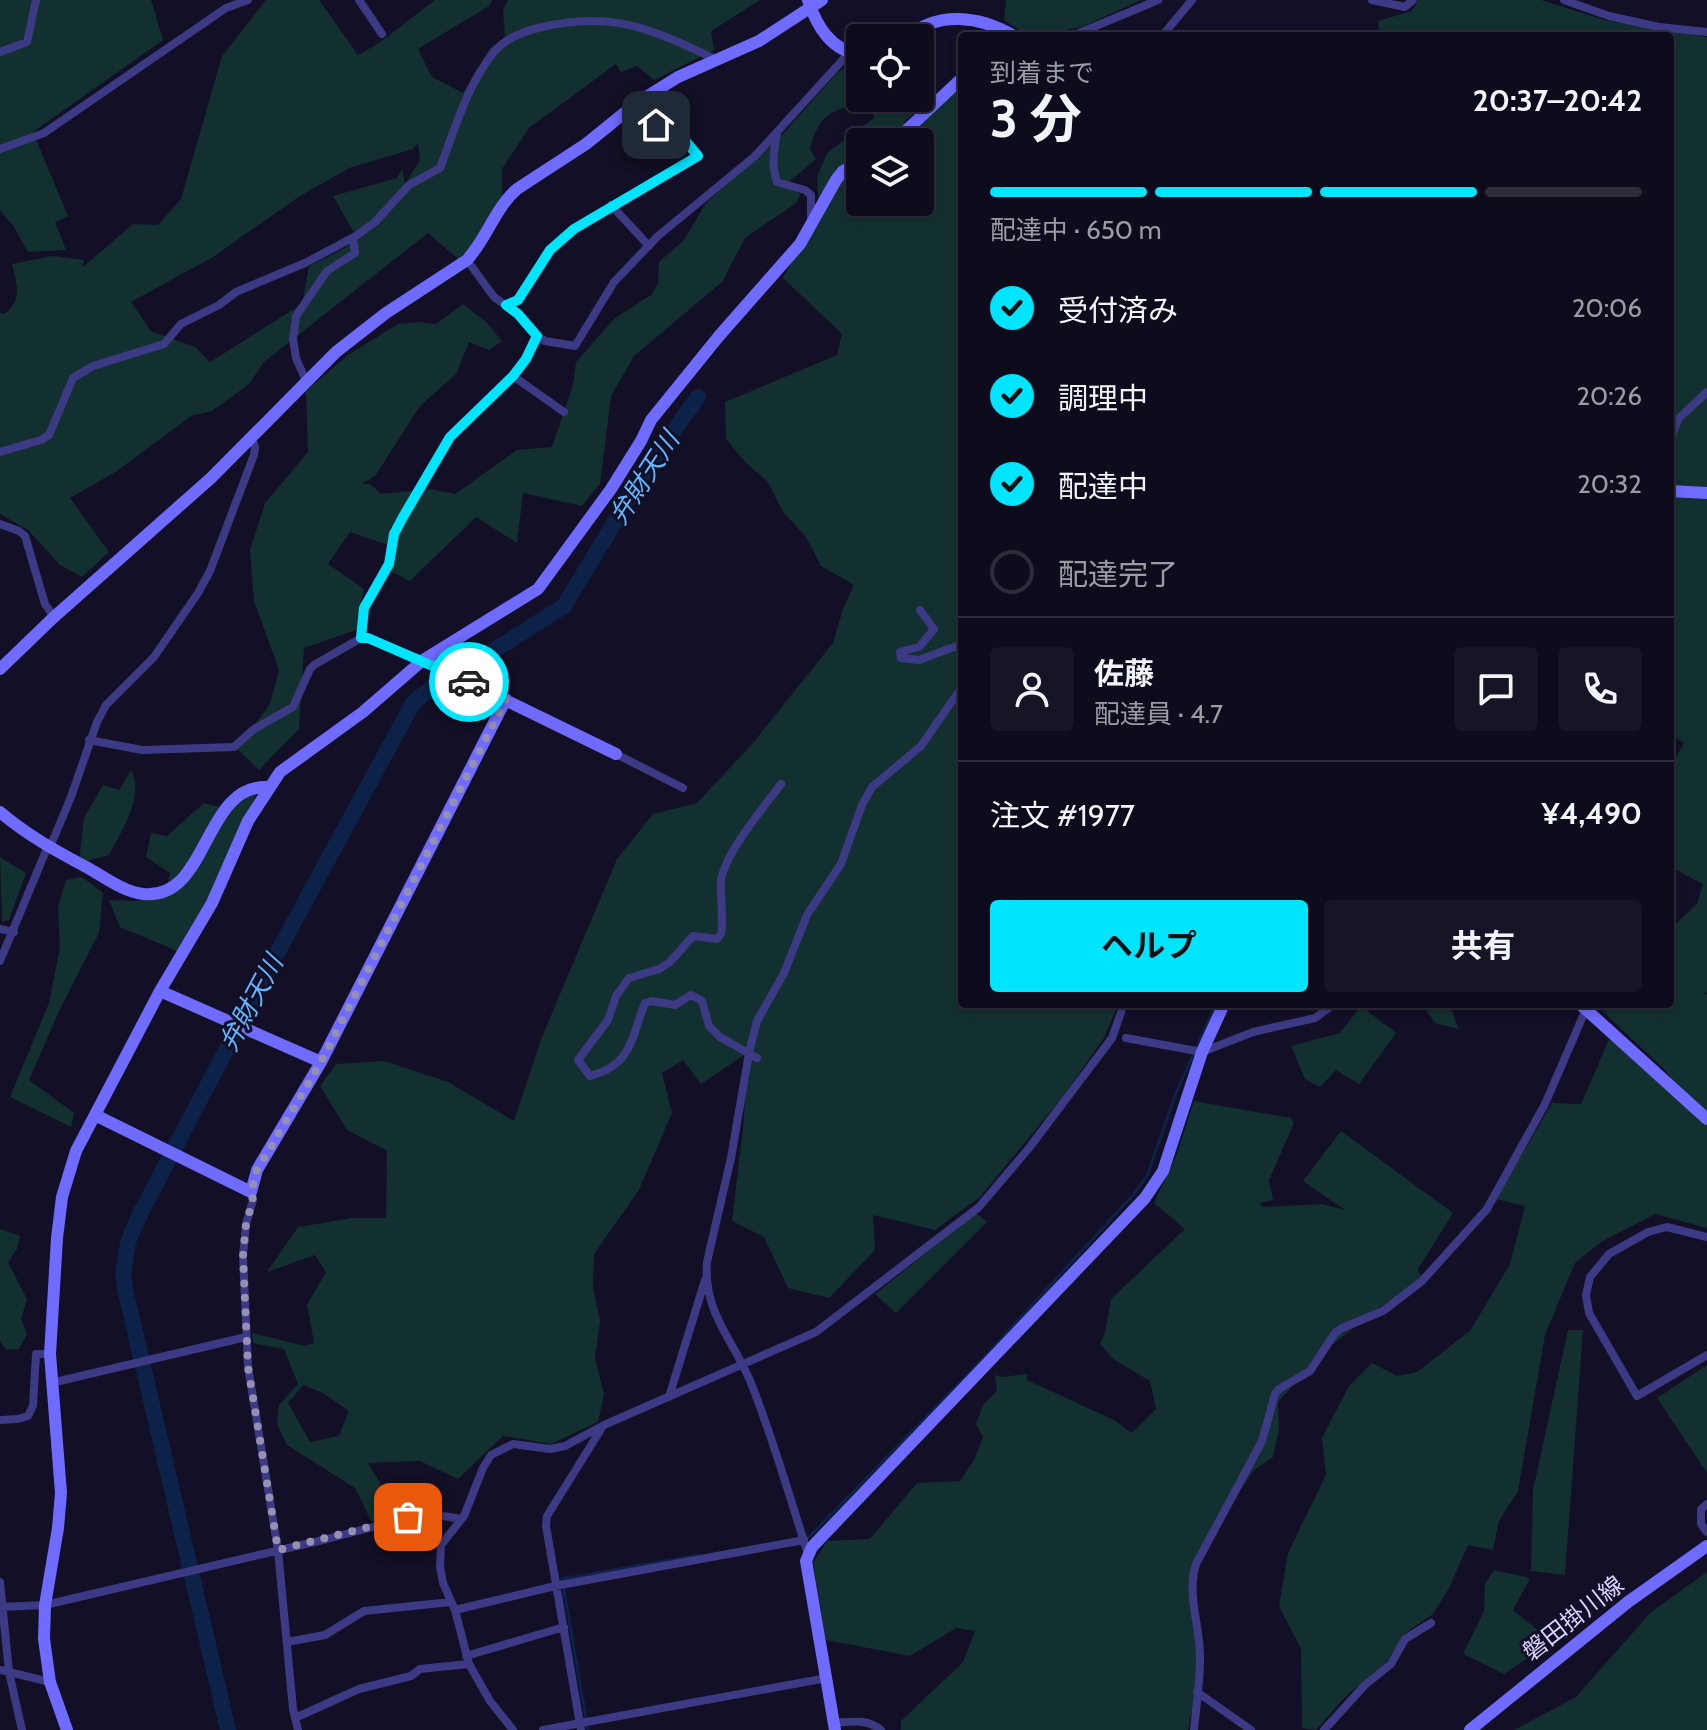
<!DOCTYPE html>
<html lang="ja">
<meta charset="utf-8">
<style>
:root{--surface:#0e0b1c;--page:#171425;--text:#f1f3f6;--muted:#9b9ba3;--line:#2e2b3b;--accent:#00e5ff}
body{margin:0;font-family:Cabin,"Noto Sans JP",sans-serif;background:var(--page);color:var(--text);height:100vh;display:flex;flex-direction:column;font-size:30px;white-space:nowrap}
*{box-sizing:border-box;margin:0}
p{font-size:26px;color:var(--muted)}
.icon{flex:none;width:44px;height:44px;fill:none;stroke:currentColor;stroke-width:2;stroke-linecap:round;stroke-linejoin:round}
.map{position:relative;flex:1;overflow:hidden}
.details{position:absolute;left:958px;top:32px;width:716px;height:976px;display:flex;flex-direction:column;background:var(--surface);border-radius:8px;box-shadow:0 4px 12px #0003,0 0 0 2px var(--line)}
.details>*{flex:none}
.controls{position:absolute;left:846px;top:24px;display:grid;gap:16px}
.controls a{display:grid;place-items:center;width:88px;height:88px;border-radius:8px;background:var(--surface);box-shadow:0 4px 12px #0003,0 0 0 2px var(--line);font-size:40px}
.pin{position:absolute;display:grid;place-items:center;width:68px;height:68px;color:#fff;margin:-34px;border-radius:16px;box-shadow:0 4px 12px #0006}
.courier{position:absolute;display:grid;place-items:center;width:80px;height:80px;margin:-40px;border:6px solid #00e5ff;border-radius:50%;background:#fff;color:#222;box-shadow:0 2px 10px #0007}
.summary em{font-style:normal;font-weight:700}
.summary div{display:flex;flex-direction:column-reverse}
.summary{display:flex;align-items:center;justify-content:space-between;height:136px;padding:0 32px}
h1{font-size:52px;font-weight:700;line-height:60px}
.bar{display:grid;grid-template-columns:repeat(4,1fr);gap:12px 8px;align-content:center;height:96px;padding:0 32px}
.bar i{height:10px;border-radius:6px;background:var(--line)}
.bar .current{background:var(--accent)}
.bar p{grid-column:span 4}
.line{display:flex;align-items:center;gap:20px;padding:0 32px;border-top:2px solid var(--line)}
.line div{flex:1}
.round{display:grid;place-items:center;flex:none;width:84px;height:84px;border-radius:8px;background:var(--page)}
ol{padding:0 32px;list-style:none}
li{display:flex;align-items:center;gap:24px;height:88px}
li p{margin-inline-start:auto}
li .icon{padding:8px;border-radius:50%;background:var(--accent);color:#111;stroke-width:4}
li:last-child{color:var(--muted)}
li i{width:44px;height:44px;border:4px solid var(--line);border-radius:50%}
.button{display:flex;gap:16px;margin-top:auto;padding:16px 32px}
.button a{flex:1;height:92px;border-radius:8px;background:var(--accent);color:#111;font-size:32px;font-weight:700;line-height:92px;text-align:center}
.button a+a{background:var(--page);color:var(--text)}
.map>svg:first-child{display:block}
.green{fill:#12302f;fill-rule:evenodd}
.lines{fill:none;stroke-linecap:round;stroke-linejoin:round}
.stream{stroke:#0c2248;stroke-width:3}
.river{stroke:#0c2248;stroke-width:16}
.street{stroke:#3d3a85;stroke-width:8}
.secondary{stroke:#6f6bff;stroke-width:12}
.done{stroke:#948fb3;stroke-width:8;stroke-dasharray:0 14.4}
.route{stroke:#00e5ff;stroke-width:10}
.labels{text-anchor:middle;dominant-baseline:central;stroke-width:6;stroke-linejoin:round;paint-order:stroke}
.street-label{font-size:24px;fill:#d9d4ff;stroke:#130f26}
.water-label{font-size:26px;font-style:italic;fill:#62b6ff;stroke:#130f26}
</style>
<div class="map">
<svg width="1707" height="1730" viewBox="0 0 1707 1730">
<rect width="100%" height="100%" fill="#130f26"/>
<path class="green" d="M0,0h151l12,40 -130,92 35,84 -13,6 11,28 -38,2 -15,-27 -13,-14z
M266,0h53l39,55 21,-12 56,-43h57l-3,6 -71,43 14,28 31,16 27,-45 15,-10 -2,-28 5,-10h252l-49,31 3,19 -60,30 -17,-14 -16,6 -5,-8 -87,64 -27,41v31l-26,44 -18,15 -30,-26 -164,129 -15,22 -37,27 -21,5 -74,55 -47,27 39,54 -27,25 -22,-12 -32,-35 -28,-16v-201l5,1c18,-16 12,-28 7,-50l40,-8 32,4 -2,8 51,-44 25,1 23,-26 41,-143zM418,143l2,17 -15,24 -3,-15 -5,9 -64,18 23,40 35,-30c-22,33 -48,43 -82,60l-7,38 -92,58 -15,-15 -44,-16 -20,-29 82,-45 84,-59 52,-30 64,-19z
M1006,0h135l-59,27 -54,9 -24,-16z
M1418,0h123l67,21 99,16v956l-3,-1 3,3v233l-52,-14 -54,28 -26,21 -30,72 -27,156 -19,30 -6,29 -25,-5 -19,43 -16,26 -29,20 -17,28 -41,34 -30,34 -14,-2 -1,-79 -22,-43 9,-53 38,-78 -4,-37 27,-52 23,-23 25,13 20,-4 53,-41 40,-67 15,-58 -29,-7 56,-96 29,1 31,-71 77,69 -25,-33 -69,-65h75v-75l27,-25 6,-20 -33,-17v-100l14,-24 -14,-8v-699h-290l-2,-15 34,-10z
M860,62v36h8c-35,16 -47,10 -58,51l6,10 -27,23 11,13 -4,8 -51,35 -23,44 -88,74 -23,40 -11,88 -18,22 -59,-13 -6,50 -41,-26 -66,64 -20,-10 -2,-26 -38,-13 -22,32 36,25 -8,41 -52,18 -5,81 -40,41 -22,-21 33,-45 9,-34 -25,-69 -4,-51 15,-47 43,-51 -2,-61 42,-36 50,-31 21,-2 17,2 27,-20 23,18 16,19 -13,9 -20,-8 -13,32 -36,32 -45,70 -13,8h8l11,10 49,-5 25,5 62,-44 35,-3 21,-62 3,-23 38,-43 38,-25 6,-11 1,-21 25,-22 22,-37 74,-66 59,-66z
M962,88v916l156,1 -14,33 -44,62 -80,97 -45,33 -62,-15 2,35 -46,48 -41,-10 -24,-51 -32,-16 11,-92 5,-73 -4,-1 -43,29 -18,-24 -21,13 10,40 -33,77 -45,64 -1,34 7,33 -5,37 9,36 -6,28 -47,22 -48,-8 -45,43 -38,-18 -52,2 12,20 10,38h-19l-16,-33 -68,-43 -10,-21 2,-19 19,-21 -14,-35 -31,-6 -1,-10 53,13 9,-3 -7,-38 19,-33 -11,-17 -48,17 31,-45 54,-9h34l1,-67 -40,-21 -27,-44 16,-22 48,-3 64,21 66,39 28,-84 75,-178 36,-45 44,-11 55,-59 81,-101 10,-34 11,-24 -33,-19 -15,-29 -23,-25 -16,-31 -22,-19 -19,-23 -1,-37 112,-47 5,-21 -59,-56 36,-69 -2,-32 10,-24 48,-36 -11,-15 10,-4h42l6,8 -19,17 23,-11zM860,142h60v60h-60zM303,1385l20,8 26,18 -10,25 -29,6 -22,-39z
M131,770c14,26 -10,62 -22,85l-30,8 5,-45 19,-33 16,5z
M259,787l-50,122 -27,44 -62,-26 -11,-27 29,1 27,-4 5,-24 -24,-16 5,-24 16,3 37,-33 16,4z
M0,857l26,16 -17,47 -7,2z
M82,877l21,16 -4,40 -40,78 -30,69 45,33 -3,14 -61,-30 39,-94 11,-56 -2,-40 8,-27z
M1422,1004h24l7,8 5,17 -23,-6z
M1361,1006l35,27 -37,51 -23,-14 -16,17 -15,-8 -14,-33 49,-13z
M1194,1101l97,17 3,5 -25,57 4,20 -13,3 3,4 59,-3 23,6 -42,-29 38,-50 112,82 -35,56 4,12 -39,24 -60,47 -45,50 1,27 -6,28 -19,13 -56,82 -2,67 2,60 -10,51h-287v-9l62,-59 12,-31 -19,-3 -46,28 -84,-16 -13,-77 14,-22 43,-2 47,-56 43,-2 14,-21 9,-23 -7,-13 7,-19 14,-14 -2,-16 7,2 25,-3v6l87,40 18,13 24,-24 -6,-28 -37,-22 -13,-15 5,-11 6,-34 74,-70 -31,-26 22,-47z
M976,1213l11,9 -91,91 -21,-19z
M0,1229l20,7 -3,13 -9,13 19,37 -6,20 6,15 -8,15 -13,1 -6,-9z
M1568,1330h15l-18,245 -34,-4 2,-81z
M1707,1365v108l-50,-75z
M1494,1570l36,8 -17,32 39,32 -48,32 -41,-20 21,-43 1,-27z
M1707,1572v158h-193l62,-33 75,-85z"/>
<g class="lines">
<path class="stream" d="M805,1537h4l169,-173 155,-169 14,-19 29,-83 40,-89
M588,1730l-26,-151 137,-24"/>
<path class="river" d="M228,1730l-103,-441 -2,-16 5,-31 11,-26 130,-248 144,-265 23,-19 30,-16 98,-62 87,-144 47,-65"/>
<path class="street" d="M359,0l23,34
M1372,0l33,7 8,-7
M1564,0l45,16 50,11 48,5
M1072,36l86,-36
M1162,36l30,-36
M0,52l27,-10 9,-42
M777,133c-3,17 -6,32 0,49l28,8 6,5v23
M0,149l44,-16 182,-125 22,-8
M611,205l38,41
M467,260l27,37 24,17 19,22 8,5 30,5 39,-64 44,-46 97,-80 94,-103
M506,305l12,-5 32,-50 24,-21 124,-73 -15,-18 -27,-13 -18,-23
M513,376l51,36
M306,381l-10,-23 -3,-19 3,-23 31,-45 28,-18 -2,-15
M1670,440l9,-22 28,-26
M0,452l41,-12 8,-5 24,-57 20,-12 71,-22 17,-20 38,-19 17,-13 69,-29 51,-27 19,-14 34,-37 31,-17c15,-39 27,-83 54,-116 11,-14 31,-21 48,-25 72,-17 112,3 175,33
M0,524l19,7 6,5 20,68 9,13
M920,610l14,19 -15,18 -19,5 1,6 18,2 43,-16
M361,638l3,-30 25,-44 5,-30 9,-17 47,-80 63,-61 13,-17 11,-23
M89,740l53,10 92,-3 20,-18 39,-22 17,-38 4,-4 47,-27h7l55,22
M616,754l67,34
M50,847l21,-50 26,-75 9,-17 48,-48 44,-64 12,-22 44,-116 1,-8 -4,-11
M0,929l14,3
M0,961l48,-115
M1126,1038l76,14 51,-20 62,-14 19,-14
M757,1058l-37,-21 -11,-11 -7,-25 -11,-6 -16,10 -23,-4 -7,2c-14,34 -12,62 -55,73l-12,-16 30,-40 8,-24 13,-18 30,-9 11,-7 23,-26 24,3 4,-5c3,-17 -1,-34 0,-52 2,-27 43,-75 60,-98
M251,1192l2,8 -7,24 -3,32 5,111 30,183 15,159 5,21
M1707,1237l-40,-10 -19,5 -39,22 -19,23 -4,18 3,18 48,83 70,-41
M51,1383l195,-46
M669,1397l36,-117
M0,1420l18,-1 10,-3 5,-10 3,-52h14
M1707,1504l-6,5v15l6,8
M808,1554c-18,-56 -34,-112 -55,-166 -17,-46 -50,-73 -46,-126l24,-104 18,-105 8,-32 27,-48 23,-58 34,-51 21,-59 10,-18 49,-41 41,-59
M0,1582l9,90 13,58
M0,1607l45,-2 282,-66 99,-26 35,6
M455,1610l100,-24 249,-46
M287,1642l38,-7 39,-24 87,-9
M466,1656l98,-29
M0,1670l50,12
M1197,1692l54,38
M295,1718l64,-29 52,-13 9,-7 49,-5
M834,1723c17,-1 33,-5 47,7
M513,1730l-23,-29 -21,-37 -14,-54 -12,-27 -3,-16 1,-22 23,-29 19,-48 8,-13 22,-11 37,5 15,-3 39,-21 212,-93 163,-125 50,-59 83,-110 12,-34
M543,1730l284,-52
M581,1730l-35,-204 1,-10 56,-90
M1194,1730c2,-23 6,-47 6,-70 1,-33 -14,-64 -4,-96l66,-123 13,-47 4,-5 31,-18 25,-38 7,-5 41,-17 39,-30 65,-72 58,-105 41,-95
M1324,1730l41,-45 26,-21 14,-25 26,-16"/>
<path class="secondary" d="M808,0c9,27 23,50 52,55
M906,38c32,-28 74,-22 108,-2
M894,142l68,-64
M1670,491l37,2
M423,660l193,94
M0,669l54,-52 157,-139 125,-126 50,-39 81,-53c20,-22 28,-52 50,-71l69,-45 52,-42 40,-25 81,-36 63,-41
M0,812c27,23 56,39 88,56 16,9 36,24 55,26 67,7 59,-111 126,-107
M160,991l161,71
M1580,1004l127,115
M95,1115l156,77 6,-22 64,-108 185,-363
M67,1730l-17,-48 -6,-43 1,-34 13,-77 3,-35 -11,-139 7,-116 5,-41 14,-46 84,-160 52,-88 36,-82 32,-49 83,-60 60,-52 115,-71 73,-100 30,-48 10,-21 68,-84 81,-92 36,-64 7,-9 17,-9
M835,1730l-29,-169 6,-14 333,-349 18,-27 39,-119 22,-48
M1470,1730l158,-128 79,-56"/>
</g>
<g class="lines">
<path class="done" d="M408,1517l-130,33 -30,-183 -5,-111 3,-32 7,-24 -2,-8 6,-22 64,-108 185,-363 -37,-17"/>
<path class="route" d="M469,682l-101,-44h-7l3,-30 25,-44 5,-30 9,-17 47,-80 63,-61 13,-17 11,-23 -19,-22 -12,-9 12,-5 32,-50 24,-21 124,-73 -15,-18 -27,-13"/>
</g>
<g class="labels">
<g class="street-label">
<text transform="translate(1573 1618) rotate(-38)">磐田掛川線</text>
</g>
<g class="water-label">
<text transform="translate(644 478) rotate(-57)">弁財天川</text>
<text transform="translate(251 1003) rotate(-62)">弁財天川</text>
</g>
</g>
</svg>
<div class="controls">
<a><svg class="icon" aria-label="locate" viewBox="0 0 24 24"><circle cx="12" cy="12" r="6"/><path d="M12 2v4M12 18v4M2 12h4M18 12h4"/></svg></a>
<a><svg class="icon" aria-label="layers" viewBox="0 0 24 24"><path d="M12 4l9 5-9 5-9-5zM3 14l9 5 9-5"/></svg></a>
</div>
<div class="pin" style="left:408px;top:1517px;background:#ea580c"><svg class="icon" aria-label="bag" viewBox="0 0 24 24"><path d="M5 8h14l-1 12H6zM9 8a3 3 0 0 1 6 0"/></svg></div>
<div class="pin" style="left:656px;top:125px;background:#1f2937"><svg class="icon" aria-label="home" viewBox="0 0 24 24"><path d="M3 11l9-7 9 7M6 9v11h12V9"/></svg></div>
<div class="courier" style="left:469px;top:682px"><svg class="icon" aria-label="car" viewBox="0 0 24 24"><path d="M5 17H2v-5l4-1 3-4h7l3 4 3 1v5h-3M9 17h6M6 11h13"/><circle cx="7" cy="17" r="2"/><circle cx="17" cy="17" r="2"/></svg></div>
<section class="details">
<div class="summary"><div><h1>3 分</h1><p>到着まで</p></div><em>20:37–20:42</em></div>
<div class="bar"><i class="current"></i><i class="current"></i><i class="current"></i><i></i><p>配達中 · 650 m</p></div>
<ol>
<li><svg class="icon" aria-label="check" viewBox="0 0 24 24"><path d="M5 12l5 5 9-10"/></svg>受付済み<p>20:06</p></li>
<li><svg class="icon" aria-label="check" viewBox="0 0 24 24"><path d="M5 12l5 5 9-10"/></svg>調理中<p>20:26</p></li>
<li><svg class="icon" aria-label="check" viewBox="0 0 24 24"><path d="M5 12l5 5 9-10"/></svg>配達中<p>20:32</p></li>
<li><i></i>配達完了</li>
</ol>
<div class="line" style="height:144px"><a class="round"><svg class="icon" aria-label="person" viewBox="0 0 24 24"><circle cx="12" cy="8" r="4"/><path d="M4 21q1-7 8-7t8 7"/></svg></a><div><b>佐藤</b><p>配達員 · 4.7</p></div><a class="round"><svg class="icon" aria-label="chat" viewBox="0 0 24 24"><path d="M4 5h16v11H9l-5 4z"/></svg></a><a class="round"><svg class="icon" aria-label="phone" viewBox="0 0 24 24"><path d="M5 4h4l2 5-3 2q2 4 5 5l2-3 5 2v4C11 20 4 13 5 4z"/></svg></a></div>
<div class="line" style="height:104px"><div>注文 #1977</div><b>¥4,490</b></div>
<div class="button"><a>ヘルプ</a><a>共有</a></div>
</section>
</div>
